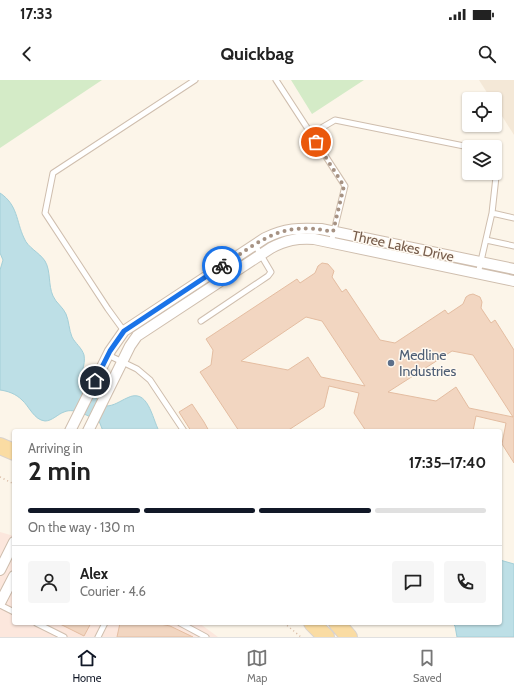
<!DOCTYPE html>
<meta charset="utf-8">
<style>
:root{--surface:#fff;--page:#f6f6f6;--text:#222;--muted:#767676;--line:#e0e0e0;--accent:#111827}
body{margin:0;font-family:Cabin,sans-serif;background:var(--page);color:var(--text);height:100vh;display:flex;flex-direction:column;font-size:15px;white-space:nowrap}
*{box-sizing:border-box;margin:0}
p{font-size:13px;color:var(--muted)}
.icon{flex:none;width:22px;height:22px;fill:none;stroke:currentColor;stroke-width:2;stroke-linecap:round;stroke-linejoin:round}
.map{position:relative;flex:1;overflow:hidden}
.panel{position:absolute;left:12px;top:349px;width:490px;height:196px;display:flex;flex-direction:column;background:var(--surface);border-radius:4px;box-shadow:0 1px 3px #0004}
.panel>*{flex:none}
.controls{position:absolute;left:462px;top:12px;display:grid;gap:8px}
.controls a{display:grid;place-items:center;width:40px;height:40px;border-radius:4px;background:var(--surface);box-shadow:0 1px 3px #0004;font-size:20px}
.pin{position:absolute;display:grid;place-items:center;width:34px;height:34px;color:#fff;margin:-17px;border:2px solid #fff;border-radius:50%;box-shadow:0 1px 4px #0007}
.courier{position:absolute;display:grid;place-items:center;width:40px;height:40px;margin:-20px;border:3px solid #1a73e8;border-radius:50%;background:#fff;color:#222;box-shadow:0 1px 5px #0007}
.headline em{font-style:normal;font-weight:700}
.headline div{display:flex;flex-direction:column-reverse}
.headline{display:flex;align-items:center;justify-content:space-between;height:68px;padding:0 16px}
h1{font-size:26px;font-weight:700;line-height:30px}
.bar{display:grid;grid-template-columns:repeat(4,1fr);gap:6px 4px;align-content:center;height:48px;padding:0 16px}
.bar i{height:5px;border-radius:3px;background:var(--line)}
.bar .active{background:var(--accent)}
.bar p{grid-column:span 4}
.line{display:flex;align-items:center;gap:10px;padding:0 16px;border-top:1px solid var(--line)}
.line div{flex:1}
.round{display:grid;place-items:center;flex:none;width:42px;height:42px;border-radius:4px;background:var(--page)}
.status{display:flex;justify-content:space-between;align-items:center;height:28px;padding:0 20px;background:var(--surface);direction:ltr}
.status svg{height:11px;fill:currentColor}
header{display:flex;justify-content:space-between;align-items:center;height:52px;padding:0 16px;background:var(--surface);font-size:18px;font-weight:700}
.tab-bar{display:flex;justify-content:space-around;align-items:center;height:56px;border-top:1px solid var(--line);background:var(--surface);font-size:11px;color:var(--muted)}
.tab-bar a{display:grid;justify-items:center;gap:2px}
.tab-bar .active{color:var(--accent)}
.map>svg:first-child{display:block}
.residential{fill:#f4e8d7}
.commercial{fill:#fce7dd}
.green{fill:#d4ebc7}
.water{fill:#bddfe6;stroke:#a3cfd8}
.building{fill:#f2d6c1;stroke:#e4bda1;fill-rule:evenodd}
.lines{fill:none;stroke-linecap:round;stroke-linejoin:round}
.service-casing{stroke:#cfbeae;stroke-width:7}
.minor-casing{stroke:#cfbeae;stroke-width:12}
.primary-casing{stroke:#d9d2cd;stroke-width:18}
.path{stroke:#d7b9a3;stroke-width:1.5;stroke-dasharray:1 3;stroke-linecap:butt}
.service{stroke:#fff;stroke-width:5}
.minor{stroke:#fff;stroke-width:10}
.primary{stroke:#fadca3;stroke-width:16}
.done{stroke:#a69283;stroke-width:4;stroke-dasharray:0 7.2}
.route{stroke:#1a73e8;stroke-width:5}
.service-dot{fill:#5c6f8a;stroke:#fff9f0;stroke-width:1.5}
.labels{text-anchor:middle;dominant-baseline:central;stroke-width:3;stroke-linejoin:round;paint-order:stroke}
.street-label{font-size:14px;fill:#775d4c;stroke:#fff9f0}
.service-label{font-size:14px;fill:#4e5e75;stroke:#fff9f0;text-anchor:start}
</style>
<div class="status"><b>17:33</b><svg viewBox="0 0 49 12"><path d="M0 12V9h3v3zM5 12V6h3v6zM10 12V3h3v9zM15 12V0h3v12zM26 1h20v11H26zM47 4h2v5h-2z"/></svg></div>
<header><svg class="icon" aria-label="back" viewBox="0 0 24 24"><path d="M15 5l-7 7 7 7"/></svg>Quickbag<svg class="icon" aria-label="search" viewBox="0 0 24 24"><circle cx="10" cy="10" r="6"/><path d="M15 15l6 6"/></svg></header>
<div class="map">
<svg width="514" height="557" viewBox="0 0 514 557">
<rect width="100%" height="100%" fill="#fcf5e9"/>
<path class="residential" d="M479,0h35v55l-19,-30v-6h-4z"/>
<path class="commercial" d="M0,452l14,4v87h185l19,14h-218z"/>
<path class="green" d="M0,0h102l-102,68z
M291,0h73l-52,34z"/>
<path class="water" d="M0,113c18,12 16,28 24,45 4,10 15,14 21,23 6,10 3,24 8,35 3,7 10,11 13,18 3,7 3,16 6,23 3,6 10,11 12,18 2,10 -4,20 -5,30l27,21c8,0 14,-5 21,-8 21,-11 25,20 32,33h-56l-4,-10c-10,-4 -24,-14 -35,-9 -6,2 -12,9 -19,9 -11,-1 -16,-15 -23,-21 -6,-6 -14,-9 -22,-10v-120l3,-10 -3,-7z
M500,480l14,4v73h-57l-2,-11 -3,-3h48z"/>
<path class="building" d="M322,183l6,1 6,7 -2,6 10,15 4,-3 34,51 15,3 50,-33 3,4 15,-10 3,-7 3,-2 4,-1 7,3 2,5 -1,6 10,15 4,-3 19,30v113l-12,-19 4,-21 -30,-7 -3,15h-107l-12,-18 5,-20 -30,-7 -5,21 -37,24h-48l-39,-59 11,-7 2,-15 -7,-11 91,-60 3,4 15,-10 3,-7zM306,237l16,4 43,65 -44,-9 -13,-20 -20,13 -47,-9zM452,271l21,4 40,62 -44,-9 -13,-21 -20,14 -48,-9z
M192,324l12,18 5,9h-18l-12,-19z
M58,543h33l-7,13z
M120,543h35l15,3 23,11h-76z"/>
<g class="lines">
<g class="service-casing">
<path id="service" d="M276,0l69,106 -14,57
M311,54l24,-14 134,27
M493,93l3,4 -4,36 22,5
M486,160l28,6
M478,194l14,-61
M201,241l67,-45 3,-4 -16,-27
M124,251l-16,-22 -63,-96 8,-40 142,-93
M108,275l29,14 13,11 34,51
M0,525l14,7
M36,543l28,14
M180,543l26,14
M98,557l7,-14"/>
</g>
<g class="minor-casing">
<path id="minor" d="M70,351l40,-80 14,-20 141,-93c20,-10 34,-10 56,-9l193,40
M88,351l42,-85 7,-10 134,-88c15,-8 26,-10 43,-9l200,42
M0,490l14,-28
M0,523l14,-27"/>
</g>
<g class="primary-casing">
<path id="primary" d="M0,366l14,6
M312,543l14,14
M337,543l12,14"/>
</g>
<path class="path" d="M0,397l14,7
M284,543l17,14"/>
<use href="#service" class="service"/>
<use href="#minor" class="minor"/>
<use href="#primary" class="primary"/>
</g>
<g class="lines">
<path class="done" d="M222,186c40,-26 60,-46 111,-34l11,-46 -28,-44"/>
<path class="route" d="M95,301l15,-30 14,-20 98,-65"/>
</g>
<circle class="service-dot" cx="391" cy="283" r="4"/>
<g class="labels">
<g class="street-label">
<text transform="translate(403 166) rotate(12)">Three Lakes Drive</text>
</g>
<g class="service-label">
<text x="399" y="275">Medline<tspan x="399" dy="16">Industries</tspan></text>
</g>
</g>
</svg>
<div class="controls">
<a><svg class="icon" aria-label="locate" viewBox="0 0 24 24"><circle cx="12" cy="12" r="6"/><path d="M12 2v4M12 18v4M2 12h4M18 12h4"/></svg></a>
<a><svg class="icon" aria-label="layers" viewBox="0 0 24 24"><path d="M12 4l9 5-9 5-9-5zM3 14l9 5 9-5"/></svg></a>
</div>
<div class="pin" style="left:316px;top:62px;background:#ea580c"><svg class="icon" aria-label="bag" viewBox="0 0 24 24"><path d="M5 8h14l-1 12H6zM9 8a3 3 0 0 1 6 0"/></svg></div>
<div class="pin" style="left:95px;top:301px;background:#1f2937"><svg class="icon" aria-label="home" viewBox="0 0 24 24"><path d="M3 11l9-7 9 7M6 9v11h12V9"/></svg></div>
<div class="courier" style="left:222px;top:186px"><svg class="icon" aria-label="bike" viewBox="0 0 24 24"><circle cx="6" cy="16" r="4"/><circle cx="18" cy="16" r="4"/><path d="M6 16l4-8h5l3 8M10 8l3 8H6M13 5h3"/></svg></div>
<section class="panel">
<div class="headline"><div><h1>2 min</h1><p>Arriving in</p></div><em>17:35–17:40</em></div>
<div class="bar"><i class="active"></i><i class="active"></i><i class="active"></i><i></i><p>On the way · 130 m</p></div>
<div class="line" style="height:72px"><a class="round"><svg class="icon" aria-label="person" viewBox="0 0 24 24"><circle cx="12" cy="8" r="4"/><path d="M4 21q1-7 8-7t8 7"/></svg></a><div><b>Alex</b><p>Courier · 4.6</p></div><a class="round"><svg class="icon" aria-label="chat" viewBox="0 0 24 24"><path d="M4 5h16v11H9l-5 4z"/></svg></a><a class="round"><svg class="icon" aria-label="phone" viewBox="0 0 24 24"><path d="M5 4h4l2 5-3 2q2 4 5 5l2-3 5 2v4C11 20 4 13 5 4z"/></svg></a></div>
</section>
</div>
<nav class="tab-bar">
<a class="active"><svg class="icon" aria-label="home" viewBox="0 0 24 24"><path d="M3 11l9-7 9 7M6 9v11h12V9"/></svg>Home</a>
<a><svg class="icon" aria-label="map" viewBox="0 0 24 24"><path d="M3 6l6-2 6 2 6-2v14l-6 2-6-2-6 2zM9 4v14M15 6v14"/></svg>Map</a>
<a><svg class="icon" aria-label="saved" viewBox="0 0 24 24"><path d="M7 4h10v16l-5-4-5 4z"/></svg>Saved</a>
</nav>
